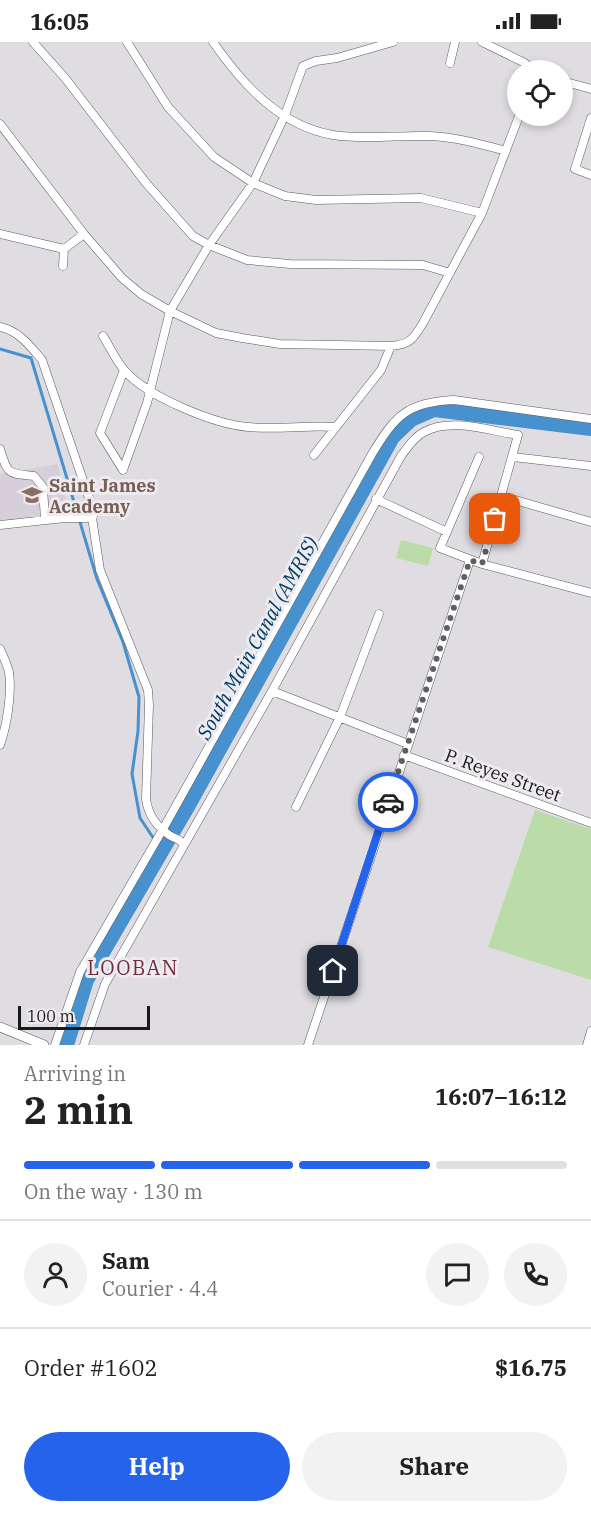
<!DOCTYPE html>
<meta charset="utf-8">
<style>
:root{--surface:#fff;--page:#f2f2f2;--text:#222;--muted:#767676;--line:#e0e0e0;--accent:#2563eb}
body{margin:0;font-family:"IBM Plex Serif",serif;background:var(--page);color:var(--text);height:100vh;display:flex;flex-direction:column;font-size:22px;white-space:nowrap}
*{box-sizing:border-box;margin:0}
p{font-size:20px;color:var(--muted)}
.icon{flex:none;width:33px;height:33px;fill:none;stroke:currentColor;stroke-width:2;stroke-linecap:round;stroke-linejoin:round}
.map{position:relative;height:1003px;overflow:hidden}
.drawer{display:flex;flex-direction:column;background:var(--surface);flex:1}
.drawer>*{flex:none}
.tools{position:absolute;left:507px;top:18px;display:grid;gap:12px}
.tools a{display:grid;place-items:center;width:66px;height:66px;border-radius:50%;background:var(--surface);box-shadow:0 3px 9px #0003;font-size:30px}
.scale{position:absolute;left:18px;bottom:15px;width:132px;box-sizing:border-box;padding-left:6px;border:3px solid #1a191a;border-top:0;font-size:16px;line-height:21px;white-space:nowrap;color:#1a191a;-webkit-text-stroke:4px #edebef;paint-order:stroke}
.pin{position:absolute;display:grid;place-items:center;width:51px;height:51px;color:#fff;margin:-26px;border-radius:12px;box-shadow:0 3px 9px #0006}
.courier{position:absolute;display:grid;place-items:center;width:60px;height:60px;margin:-30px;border:4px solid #2563eb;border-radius:50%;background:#fff;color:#222;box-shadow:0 2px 8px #0007}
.headline em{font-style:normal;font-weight:700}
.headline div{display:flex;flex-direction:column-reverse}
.headline{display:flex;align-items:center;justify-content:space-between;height:102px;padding:0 24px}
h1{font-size:39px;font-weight:700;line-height:45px}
.bar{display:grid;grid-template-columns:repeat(4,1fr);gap:9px 6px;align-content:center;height:72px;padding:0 24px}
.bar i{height:8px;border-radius:4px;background:var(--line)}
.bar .on{background:var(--accent)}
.bar p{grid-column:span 4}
.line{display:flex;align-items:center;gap:15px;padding:0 24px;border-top:2px solid var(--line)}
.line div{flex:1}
.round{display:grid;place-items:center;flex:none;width:63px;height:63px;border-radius:32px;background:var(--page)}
.button{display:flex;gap:12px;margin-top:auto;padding:12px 24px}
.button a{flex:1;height:69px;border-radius:36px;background:var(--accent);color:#fff;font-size:24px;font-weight:700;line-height:69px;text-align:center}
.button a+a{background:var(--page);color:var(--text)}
.status{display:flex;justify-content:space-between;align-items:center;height:42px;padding:0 30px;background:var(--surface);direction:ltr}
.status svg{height:16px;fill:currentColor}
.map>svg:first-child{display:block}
.built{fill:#d6cfda}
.green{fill:#bbdca8}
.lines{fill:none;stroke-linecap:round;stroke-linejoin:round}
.stream{stroke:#4792ce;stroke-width:3}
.river{stroke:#4792ce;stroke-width:16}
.minor-casing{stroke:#5b595c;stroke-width:9}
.tertiary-casing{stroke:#5b595c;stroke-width:10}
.minor{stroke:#fff;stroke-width:8}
.tertiary{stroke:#fff;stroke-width:9}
.done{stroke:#5f5e60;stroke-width:6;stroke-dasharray:0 10.8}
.route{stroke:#2563eb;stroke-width:8}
.labels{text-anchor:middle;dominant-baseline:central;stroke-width:6;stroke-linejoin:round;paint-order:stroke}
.education-label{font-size:18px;font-weight:bold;fill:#785e54;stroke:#edebef;text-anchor:start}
.street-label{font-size:18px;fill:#1a191a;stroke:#edebef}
.water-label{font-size:20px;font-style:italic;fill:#003d65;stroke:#edebef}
.neighbourhood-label{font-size:20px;letter-spacing:1.5px;fill:#712c3f;stroke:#edebef}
</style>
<div class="status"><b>16:05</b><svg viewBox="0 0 49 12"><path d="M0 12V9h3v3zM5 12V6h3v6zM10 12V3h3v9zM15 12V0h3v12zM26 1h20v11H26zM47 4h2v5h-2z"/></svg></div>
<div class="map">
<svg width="591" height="1003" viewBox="0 0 591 1003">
<rect width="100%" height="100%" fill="#e0dde2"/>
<path class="built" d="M58,422l11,51 -69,6v-47z"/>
<path class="green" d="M401,498l32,8 -5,18 -32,-8z
M535,768l56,19v151l-103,-33z"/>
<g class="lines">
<path class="stream" d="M0,307l31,9 66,221 26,63 16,55 -1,34 -6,43 8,44 22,33"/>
<path class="river" d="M66,1003l20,-65 102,-175 204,-368 19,-18 23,-10 157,19"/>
<g class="minor-casing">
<path id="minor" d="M33,0l32,36 81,105 47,53 16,9 38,15 43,4 133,1 27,8
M127,0l41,65 46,50 39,26 32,13 31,4 105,-2 61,15
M213,0c29,42 67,84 120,93 31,5 65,0 96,1 27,1 51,8 77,15
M482,0l41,20 11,8
M450,21l5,-21
M562,39l29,8
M591,76l-16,51 16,6
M0,82l84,110 38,44 19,16 29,17 46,22 26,5 38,6 111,2c20,-2 22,-7 32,-23l59,-110 37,-97
M0,192l64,15 20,-15
M63,224l1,-17
M0,285c19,4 30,19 42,33l47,138 11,72 48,120 1,15 -3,94c2,15 10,27 23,36 6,4 12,4 15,10
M103,294c7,11 13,25 22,35 23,26 89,53 123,56 29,3 59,-2 87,0
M0,407c8,26 7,24 34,27l9,11 2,33
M314,413l67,-85 10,-24
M479,415l-39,91 42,16 109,29
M513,415l78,9
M123,428l24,-67 23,-92 39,-66 44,-62 32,-68 18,-49 13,-5 21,-3 56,-16
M123,428l-23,-37 24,-63
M501,454l90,26
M376,457l71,33
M0,483l65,-7h21l7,-2
M0,607c3,7 7,15 9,23 3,21 -2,53 -9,73
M272,649l136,53
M404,713l187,68
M296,765l44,-90 39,-103
M55,1003l25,-73 83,-143 209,-375c23,-38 35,-52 82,-54l137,19
M84,1003l21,-61 167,-293 129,-235c7,-9 13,-19 23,-24 27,-15 66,-1 94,3l-36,129
M308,1003l162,-485
M587,1003l4,-14"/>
</g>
<g class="tertiary-casing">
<path id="tertiary" d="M0,985l44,18"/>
</g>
<use href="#minor" class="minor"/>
<use href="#tertiary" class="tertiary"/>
</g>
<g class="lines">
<path class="done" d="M388,760l82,-242 12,4 13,-45"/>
<path class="route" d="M333,929l55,-169"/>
</g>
<defs>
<g id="school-bare" transform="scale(1.62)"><path d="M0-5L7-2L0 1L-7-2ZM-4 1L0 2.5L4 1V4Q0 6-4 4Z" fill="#8d6e63" stroke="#edebef" stroke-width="2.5" paint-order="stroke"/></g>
</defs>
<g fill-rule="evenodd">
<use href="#school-bare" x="32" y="453"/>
</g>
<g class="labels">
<g class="education-label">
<text x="49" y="443">Saint James<tspan x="49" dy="21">Academy</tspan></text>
</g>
<g class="street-label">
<text transform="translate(503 733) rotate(20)">P. Reyes Street</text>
</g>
<g class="water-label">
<text transform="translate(257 596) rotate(-61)">South Main Canal (AMRIS)</text>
</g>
<g class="neighbourhood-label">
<text x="133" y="925">LOOBAN</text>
</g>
</g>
</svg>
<div class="tools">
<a><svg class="icon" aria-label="locate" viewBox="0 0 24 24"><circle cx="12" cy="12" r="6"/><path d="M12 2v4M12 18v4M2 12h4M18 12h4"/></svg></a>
</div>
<div class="scale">100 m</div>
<div class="pin" style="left:495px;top:477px;background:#ea580c"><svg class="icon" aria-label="bag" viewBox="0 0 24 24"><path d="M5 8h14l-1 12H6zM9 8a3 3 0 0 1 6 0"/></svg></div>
<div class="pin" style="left:333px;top:929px;background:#1f2937"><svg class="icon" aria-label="home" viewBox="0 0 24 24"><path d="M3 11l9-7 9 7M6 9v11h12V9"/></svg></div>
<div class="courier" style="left:388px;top:760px"><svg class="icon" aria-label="car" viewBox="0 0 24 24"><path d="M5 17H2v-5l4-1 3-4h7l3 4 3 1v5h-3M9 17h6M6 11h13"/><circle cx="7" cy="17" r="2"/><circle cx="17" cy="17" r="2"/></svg></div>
</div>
<section class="drawer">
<div class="headline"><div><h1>2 min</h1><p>Arriving in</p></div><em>16:07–16:12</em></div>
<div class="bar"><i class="on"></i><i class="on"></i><i class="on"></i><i></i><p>On the way · 130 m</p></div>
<div class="line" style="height:108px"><a class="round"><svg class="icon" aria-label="person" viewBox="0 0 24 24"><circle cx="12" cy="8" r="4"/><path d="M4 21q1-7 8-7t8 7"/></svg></a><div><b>Sam</b><p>Courier · 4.4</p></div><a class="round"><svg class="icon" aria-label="chat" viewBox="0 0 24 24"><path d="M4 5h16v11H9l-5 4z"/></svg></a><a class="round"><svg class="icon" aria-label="phone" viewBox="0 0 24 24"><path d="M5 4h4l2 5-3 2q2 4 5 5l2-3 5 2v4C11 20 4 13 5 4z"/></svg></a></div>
<div class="line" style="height:78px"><div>Order #1602</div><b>$16.75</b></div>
<div class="button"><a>Help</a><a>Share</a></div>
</section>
